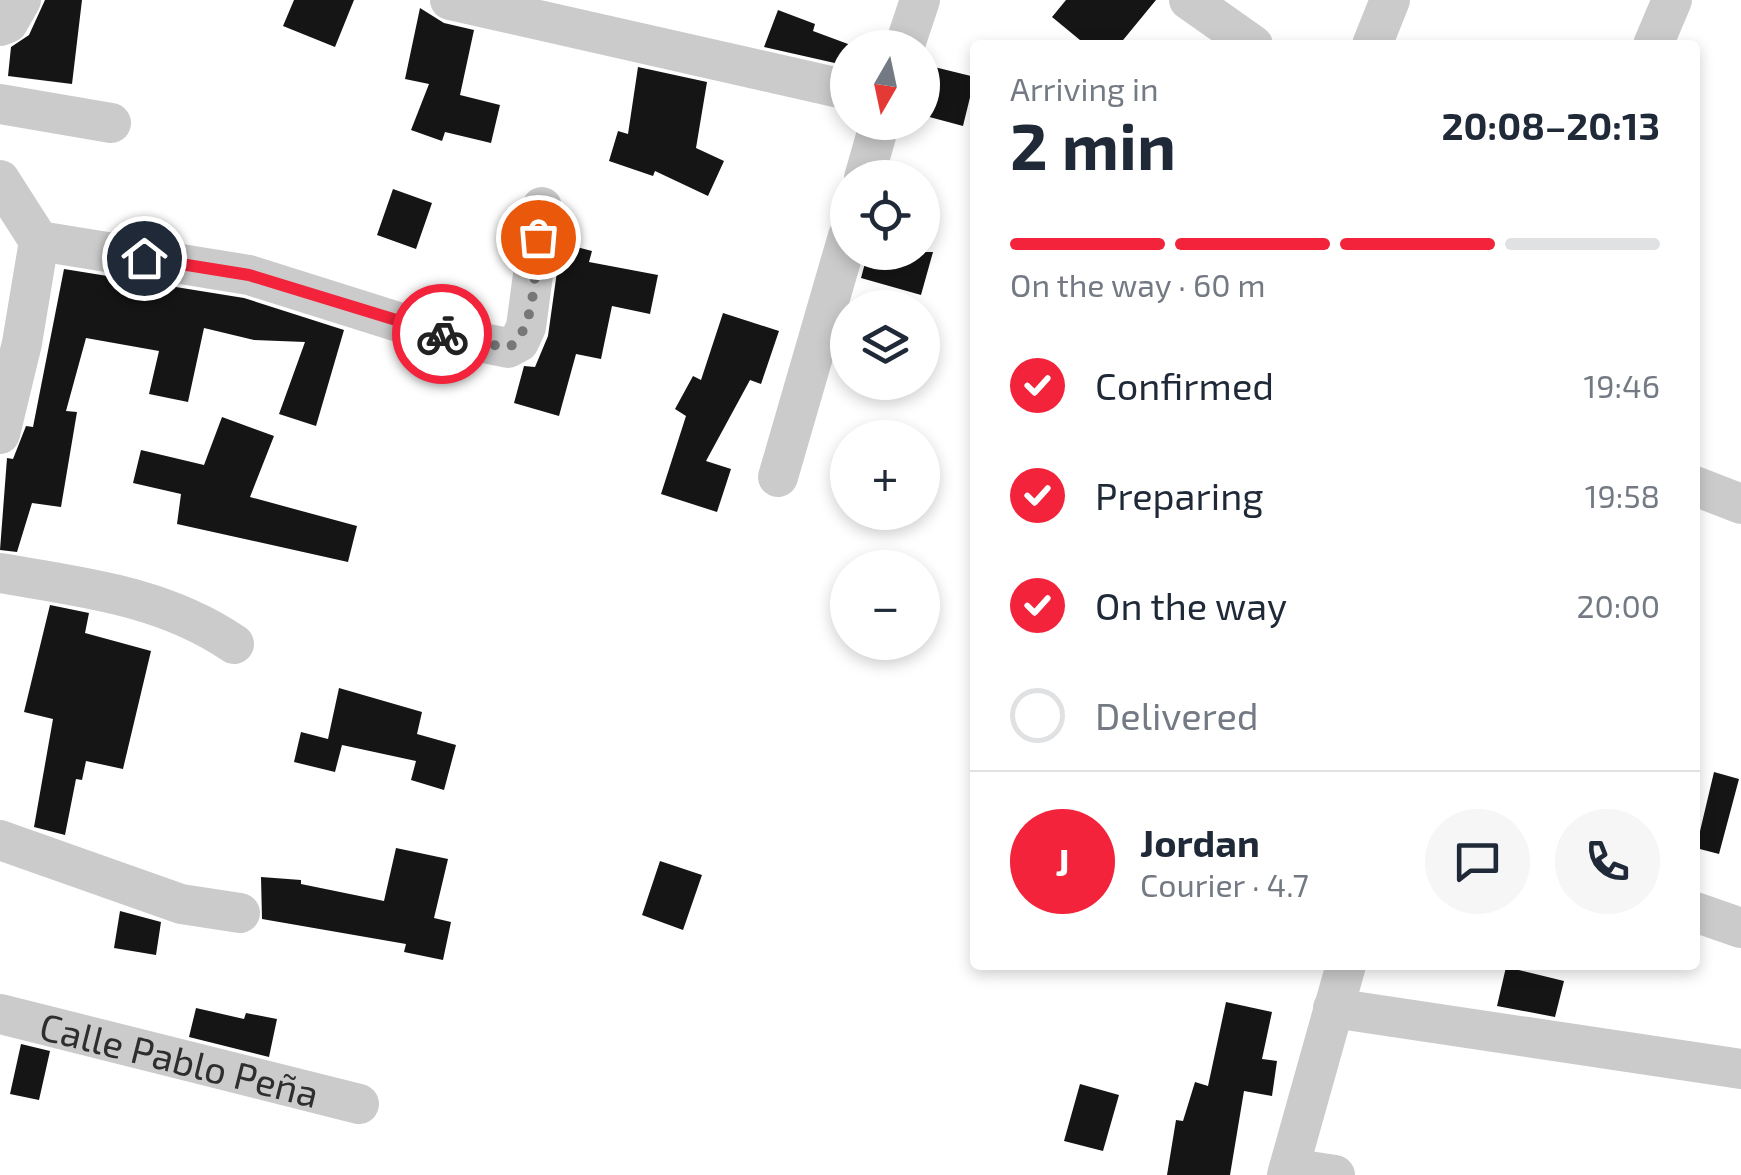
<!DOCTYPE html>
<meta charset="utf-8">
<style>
:root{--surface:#fff;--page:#f6f6f7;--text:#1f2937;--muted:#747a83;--line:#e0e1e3;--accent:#f2233a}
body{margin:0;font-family:"Exo 2",sans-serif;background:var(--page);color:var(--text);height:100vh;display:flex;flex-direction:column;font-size:38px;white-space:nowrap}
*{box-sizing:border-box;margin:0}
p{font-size:32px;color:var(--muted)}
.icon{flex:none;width:55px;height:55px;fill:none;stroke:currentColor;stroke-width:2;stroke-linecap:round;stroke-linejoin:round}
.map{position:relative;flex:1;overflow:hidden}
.details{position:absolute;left:970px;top:40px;width:730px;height:930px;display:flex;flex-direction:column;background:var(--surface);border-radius:10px;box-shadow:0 5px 15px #0003}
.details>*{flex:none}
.needle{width:65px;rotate:189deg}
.fabs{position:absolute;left:830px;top:30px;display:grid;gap:20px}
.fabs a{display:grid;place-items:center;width:110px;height:110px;border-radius:50%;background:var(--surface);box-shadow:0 5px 15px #0003;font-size:50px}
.pin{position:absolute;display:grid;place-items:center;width:85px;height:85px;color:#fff;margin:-42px;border:5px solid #fff;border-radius:50%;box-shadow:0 2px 10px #0007}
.courier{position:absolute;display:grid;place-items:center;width:100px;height:100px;margin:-50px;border:8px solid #f2233a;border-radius:50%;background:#fff;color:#222;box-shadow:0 2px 12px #0007}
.headline em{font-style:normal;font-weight:700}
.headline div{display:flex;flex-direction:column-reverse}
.headline{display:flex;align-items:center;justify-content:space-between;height:170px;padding:0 40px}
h1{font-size:65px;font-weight:700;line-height:75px}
.bar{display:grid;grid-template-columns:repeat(4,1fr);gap:15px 10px;align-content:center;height:120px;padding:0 40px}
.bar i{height:12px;border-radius:8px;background:var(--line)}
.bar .active{background:var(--accent)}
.bar p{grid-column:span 4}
.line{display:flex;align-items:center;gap:25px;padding:0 40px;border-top:2px solid var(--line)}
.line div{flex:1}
.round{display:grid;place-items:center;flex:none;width:105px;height:105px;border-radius:52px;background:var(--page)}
ol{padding:0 40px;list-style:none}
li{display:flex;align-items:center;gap:30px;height:110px}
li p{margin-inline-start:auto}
li .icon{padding:10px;border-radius:50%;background:var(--accent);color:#fff;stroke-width:4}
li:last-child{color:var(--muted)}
li i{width:55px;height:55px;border:5px solid var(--line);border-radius:50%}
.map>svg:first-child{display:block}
.building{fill:#151515}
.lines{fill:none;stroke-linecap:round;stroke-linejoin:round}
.street{stroke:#cbcbcb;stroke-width:40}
.done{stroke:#777;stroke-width:10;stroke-dasharray:0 18}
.route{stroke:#f2233a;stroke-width:12}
.labels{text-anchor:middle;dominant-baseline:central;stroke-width:10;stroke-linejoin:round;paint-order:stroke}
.street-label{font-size:38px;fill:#2e2e2e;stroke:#fff}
</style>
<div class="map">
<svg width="1741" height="1175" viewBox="0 0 1741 1175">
<rect width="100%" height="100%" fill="#fff"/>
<path class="building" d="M45,0h37l-10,84 -64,-8 3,-29 18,-12z
M294,0h60l-19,47 -52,-21z
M1066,0h90l-37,45h-33l-34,-28z
M420,8l24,15 30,7 -14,65 40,10 -9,38 -46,-11 -3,9 -31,-11 18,-46 -24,-5z
M778,10l37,14 -2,7 35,13v22l-84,-19z
M922,64l53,13 -12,49 -41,-11z
M638,67l69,15 -11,66 28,13 -16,35 -53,-25 -2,5 -44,-15 9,-30 10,3z
M393,189l39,14 -16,46 -39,-14z
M561,243l31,8 -3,11 69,13 -8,39 -38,-8 -11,53 -25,-5 -17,62 -45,-13 10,-37 11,1 13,-31z
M868,252h65l-12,43 -60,-17z
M64,269l180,29 100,32 -28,96 -37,-12 26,-72 -51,-2 -50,-12 -16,74 -39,-8 10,-43 -73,-13 -20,73 11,1 -16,95 -29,-4 -15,49 -17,-2 7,-92 6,1 13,-33 7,1z
M723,313l56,18 -18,53 -11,-4 -44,81 25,8 -14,43 -56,-18 25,-78 -11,-7 18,-33 8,4z
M222,417l52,19 -24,61 107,29 -9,36 -171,-38 4,-30 -48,-11 8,-33 63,15z
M50,605l39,8 -4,20 66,18 -28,118 -37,-8 -4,19 -6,-1 -11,56 -31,-8 19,-108 -29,-7z
M339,688l83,24 -5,22 39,11 -12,45 -33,-10 5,-19 -74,-16 -7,27 -41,-10 7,-30 27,7z
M1714,772l25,7 -20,75 -23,-6z
M396,848l52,11 -14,59 17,4 -8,38 -39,-8 2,-8 -144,-25 -1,-42 40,3v4l83,17z
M660,861l42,14 -19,55 -41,-15z
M120,911l41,11 -5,33 -42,-7z
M1506,967l58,14 -9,36 -58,-11z
M1226,1002l46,10 -10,47 15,2 -5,35 -28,-5 -14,84h-63l9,-55 7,1 12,-39 13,4z
M196,1008l48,11 2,-6 31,6 -8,38 -80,-20z
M21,1044l29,7 -11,49 -29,-6z
M1080,1084l39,11 -16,56 -39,-10z"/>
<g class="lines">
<g class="street">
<path d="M450,0l398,90"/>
<path d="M1189,0l64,45"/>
<path d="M0,26l8,-3 13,-23"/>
<path d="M1372,45l18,-45"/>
<path d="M1653,45l19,-45"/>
<path d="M904,48l16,-48"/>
<path d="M0,104l111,19"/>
<path d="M864,178l16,-56"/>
<path d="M0,180l39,61 -17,102 -22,91"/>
<path d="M39,241l210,34 181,57 78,16 11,-6 7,-15 16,-120"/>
<path d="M778,477l70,-241"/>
<path d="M1695,486l46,18"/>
<path d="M0,573c82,14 164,23 234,71"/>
<path d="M0,840l181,64 59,9"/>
<path d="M1695,912l46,16"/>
<path d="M1333,1008l408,61"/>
<path id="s1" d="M0,1014l359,90"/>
<path d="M1289,1168l46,7"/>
<path d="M1287,1175l59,-210"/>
</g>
</g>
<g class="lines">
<path class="done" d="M442,334l66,14c29,-18 26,-79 30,-111"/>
<path class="route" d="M144,258l105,17 193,59"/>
</g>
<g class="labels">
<g class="street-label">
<text stroke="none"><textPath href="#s1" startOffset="185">Calle Pablo Peña</textPath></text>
</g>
</g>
</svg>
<div class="fabs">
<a><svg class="needle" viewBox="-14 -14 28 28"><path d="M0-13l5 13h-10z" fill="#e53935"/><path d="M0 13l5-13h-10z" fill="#747a83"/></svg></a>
<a><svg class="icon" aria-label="locate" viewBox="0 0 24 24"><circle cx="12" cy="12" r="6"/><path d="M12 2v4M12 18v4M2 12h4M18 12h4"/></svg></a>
<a><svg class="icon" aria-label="layers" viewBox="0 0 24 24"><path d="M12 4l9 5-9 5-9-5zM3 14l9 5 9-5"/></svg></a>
<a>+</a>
<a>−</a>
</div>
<div class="pin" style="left:538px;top:237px;background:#ea580c"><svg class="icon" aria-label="bag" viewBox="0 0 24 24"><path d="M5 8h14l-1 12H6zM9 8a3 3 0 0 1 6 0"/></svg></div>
<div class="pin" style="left:144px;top:258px;background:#1f2937"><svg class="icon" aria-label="home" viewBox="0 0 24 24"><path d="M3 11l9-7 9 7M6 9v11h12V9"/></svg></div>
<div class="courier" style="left:442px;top:334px"><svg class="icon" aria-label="bike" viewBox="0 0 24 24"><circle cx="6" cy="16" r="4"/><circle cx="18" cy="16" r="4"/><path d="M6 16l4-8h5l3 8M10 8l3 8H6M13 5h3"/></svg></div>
<section class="details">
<div class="headline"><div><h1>2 min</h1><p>Arriving in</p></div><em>20:08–20:13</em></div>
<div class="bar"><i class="active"></i><i class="active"></i><i class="active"></i><i></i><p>On the way · 60 m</p></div>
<ol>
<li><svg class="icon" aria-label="check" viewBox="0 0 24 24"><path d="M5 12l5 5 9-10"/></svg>Confirmed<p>19:46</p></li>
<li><svg class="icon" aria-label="check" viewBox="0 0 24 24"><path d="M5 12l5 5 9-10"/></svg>Preparing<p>19:58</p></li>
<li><svg class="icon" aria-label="check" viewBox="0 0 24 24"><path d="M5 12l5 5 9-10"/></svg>On the way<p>20:00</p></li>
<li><i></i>Delivered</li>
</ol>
<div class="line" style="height:180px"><b class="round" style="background:var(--accent);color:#fff">J</b><div><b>Jordan</b><p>Courier · 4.7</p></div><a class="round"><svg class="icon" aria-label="chat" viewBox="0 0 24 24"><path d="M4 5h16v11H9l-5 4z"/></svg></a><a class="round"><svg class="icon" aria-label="phone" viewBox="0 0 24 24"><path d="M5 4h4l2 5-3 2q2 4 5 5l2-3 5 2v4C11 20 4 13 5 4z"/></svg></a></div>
</section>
</div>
